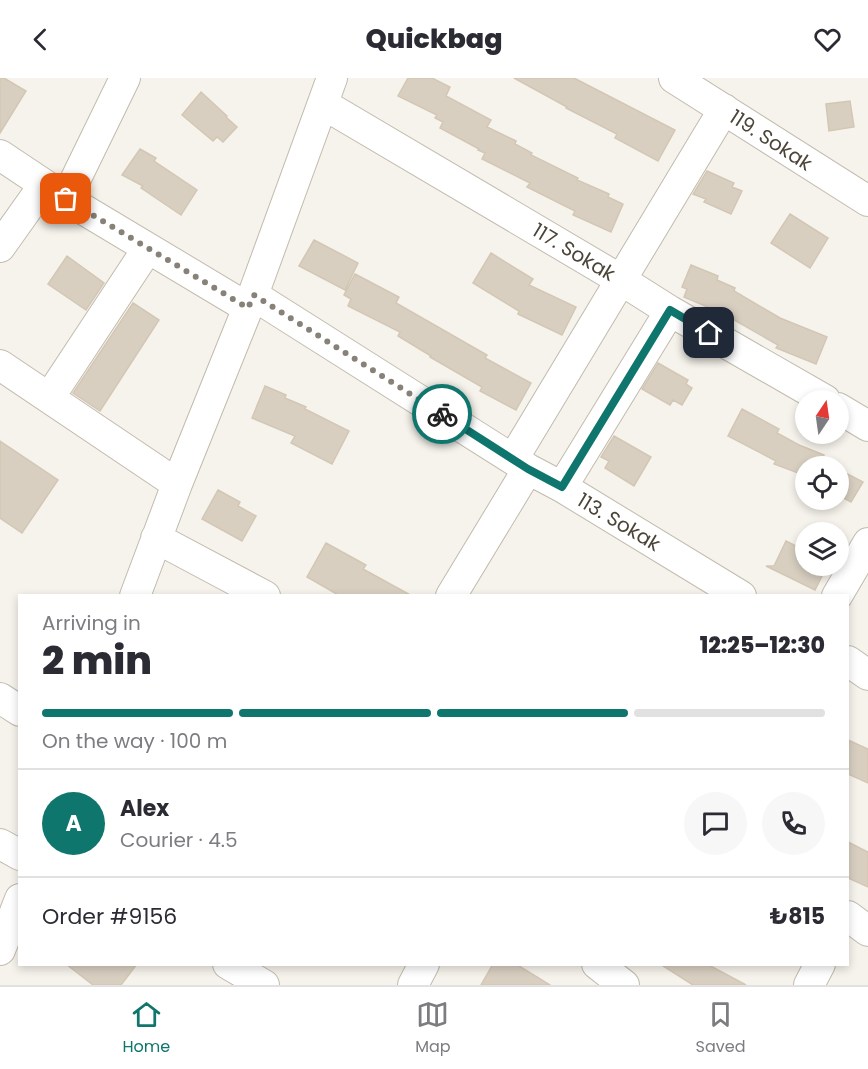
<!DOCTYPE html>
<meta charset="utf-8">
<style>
:root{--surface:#fff;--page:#f7f7f7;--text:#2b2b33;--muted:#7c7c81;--line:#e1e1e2;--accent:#0f766e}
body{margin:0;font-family:Poppins,sans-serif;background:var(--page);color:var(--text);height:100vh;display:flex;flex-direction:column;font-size:22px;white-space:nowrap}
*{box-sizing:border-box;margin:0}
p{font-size:20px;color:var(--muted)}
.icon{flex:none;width:33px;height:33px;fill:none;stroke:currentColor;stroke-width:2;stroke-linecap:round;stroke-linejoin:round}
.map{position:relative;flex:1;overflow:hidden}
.side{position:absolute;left:18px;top:516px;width:831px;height:372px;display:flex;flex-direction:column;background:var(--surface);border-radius:0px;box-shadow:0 3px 9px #0003}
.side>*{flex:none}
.needle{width:39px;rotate:13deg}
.tools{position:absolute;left:795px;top:312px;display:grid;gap:12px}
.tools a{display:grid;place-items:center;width:54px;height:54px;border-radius:50%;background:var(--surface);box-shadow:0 3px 9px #0003;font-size:30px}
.pin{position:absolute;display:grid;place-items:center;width:51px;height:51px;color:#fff;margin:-26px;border-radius:12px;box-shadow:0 3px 9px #0006}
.courier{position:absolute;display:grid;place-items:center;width:60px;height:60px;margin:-30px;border:4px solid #0f766e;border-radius:50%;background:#fff;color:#222;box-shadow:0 2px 8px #0007}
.overview em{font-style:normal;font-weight:800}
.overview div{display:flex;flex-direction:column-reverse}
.overview{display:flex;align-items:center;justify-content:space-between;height:102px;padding:0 24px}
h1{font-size:39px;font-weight:800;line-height:45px}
.bar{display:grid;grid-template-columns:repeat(4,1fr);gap:9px 6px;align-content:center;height:72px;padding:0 24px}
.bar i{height:8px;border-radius:4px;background:var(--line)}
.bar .current{background:var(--accent)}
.bar p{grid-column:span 4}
.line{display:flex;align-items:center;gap:15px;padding:0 24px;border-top:2px solid var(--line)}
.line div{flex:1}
.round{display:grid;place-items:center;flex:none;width:63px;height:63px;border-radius:32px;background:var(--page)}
header{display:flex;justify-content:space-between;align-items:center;height:78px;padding:0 24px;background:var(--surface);font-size:27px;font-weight:800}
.dock{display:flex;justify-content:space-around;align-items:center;height:84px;border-top:2px solid var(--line);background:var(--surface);font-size:16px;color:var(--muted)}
.dock a{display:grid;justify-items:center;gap:3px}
.dock .current{color:var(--accent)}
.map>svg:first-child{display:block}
.building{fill:#d8cfc1;stroke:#d3c7b4;stroke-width:1.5}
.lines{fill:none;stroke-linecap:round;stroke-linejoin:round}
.minor-casing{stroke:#c2bbae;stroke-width:32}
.minor{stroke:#fff;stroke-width:30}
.done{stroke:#878178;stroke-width:6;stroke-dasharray:0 10.8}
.route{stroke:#0f766e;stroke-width:8}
.labels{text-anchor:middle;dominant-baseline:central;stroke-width:4.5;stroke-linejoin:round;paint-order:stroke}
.street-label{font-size:20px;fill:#4b4439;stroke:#fff}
</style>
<header><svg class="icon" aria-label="back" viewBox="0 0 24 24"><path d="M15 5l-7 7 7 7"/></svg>Quickbag<svg class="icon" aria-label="heart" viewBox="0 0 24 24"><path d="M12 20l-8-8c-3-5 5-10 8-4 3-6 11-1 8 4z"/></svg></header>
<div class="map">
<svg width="868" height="907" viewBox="0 0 868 907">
<rect width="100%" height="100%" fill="#f6f3ec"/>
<path class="building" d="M0,0h4l22,13 -26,42z
M408,0h24l18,9 -4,9 45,24 -4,7 29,14 -1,3 17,9 -1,2 47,23 -1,2 32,14 -1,3 15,7 -12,28 -38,-17 2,-4 -48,-24 3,-4 -48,-24 3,-6 -7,-3 1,-1 -39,-21 3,-6 -8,-4 2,-3 -39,-19z
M514,0h60l101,52 -17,31 -43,-23 2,-4 -51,-26 1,-1z
M201,14l26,24 -1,1 11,10 -14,15 -6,-5 -4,4 -31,-26z
M850,23l4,26 -25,4 -3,-27z
M140,71l16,9 -2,3 43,29 -16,25 -40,-27 2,-2 -21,-11z
M707,93l27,12 -2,4 10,4 -11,23 -27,-12 2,-3 -13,-5z
M790,136l38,24 -18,30 -39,-25z
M314,162l44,23 -13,27 -46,-24z
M491,175l42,26 -4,6 47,22 -14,28 -44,-21 1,-3 -46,-28z
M67,178l37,27 -18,27 -38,-26z
M691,187l27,11 -1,4 18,8 -1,3 46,27 47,19 -11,27 -40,-16 2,-3 -56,-32 -38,-16 3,-8 -5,-2z
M355,196l44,23 -3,6 91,52 -2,3 46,25 -15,27 -36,-19 2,-4 -52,-30 1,-1 -33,-20 2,-4 -52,-26 3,-7 -7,-4z
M133,225l26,17 -59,91 -27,-18z
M658,285l30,17 -2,4 6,4 -10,17 -9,-5 -3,5 -28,-16z
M265,308l21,9 -1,3 21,9 -1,2 44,22 -17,33 -41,-21 4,-7 -43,-18z
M742,331l37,20 -2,4 22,12 25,10 -2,5 12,6h-28v10l-32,-12 2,-3 -48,-25z
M614,358l37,21 -17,29 -29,-18 4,-7 -8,-4z
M0,363l58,39 -36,53 -22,-15z
M838,391l25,13 -12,20 -13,-7z
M218,412l22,12 -2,4 18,10 -14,25 -40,-22z
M786,463l20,10v15h21l-12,24 -49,-24h8z
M326,465l40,22 -3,4 49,27h-72l-33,-19z
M848,662l20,9v34l-20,-9z
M848,764l20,10v35l-20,-9z
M66,886h71l-16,21h-28z
M493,886h23l34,21h-69z
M660,886h47l39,21h-53z"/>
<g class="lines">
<g class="minor-casing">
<path id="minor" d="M674,0l194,123
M323,26l298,176 49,31 155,89
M0,77l66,44 182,109
M66,121l59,-121
M0,169l44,-62
M253,217l275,174 34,18 179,109
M0,287l177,119
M49,320l99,-150
M838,330l30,18
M513,381l211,-350
M562,409l108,-176
M156,460l109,58
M135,518l42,-112 76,-189 79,-217
M451,518l77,-127
M837,518l31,-53
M848,583l20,14
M0,620l20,13
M0,766l20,11
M848,838l20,15
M0,872l20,-51
M228,886l36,21
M597,886l27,21
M413,907l11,-21
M809,907l11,-21"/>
</g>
<use href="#minor" class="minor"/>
</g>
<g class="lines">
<path class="done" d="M66,121l182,109 6,-13 188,119"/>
<path class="route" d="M442,336l86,55 34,18 108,-177 39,23"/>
</g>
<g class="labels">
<g class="street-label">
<text transform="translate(771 62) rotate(33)">119. Sokak</text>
<text transform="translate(574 174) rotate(31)">117. Sokak</text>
<text transform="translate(619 444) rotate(31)">113. Sokak</text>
</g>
</g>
</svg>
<div class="tools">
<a><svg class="needle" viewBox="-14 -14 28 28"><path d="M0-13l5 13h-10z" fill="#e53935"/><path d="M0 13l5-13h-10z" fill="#7c7c81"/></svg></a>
<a><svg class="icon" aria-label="locate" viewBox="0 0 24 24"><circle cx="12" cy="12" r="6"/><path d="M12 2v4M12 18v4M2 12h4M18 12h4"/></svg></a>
<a><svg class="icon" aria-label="layers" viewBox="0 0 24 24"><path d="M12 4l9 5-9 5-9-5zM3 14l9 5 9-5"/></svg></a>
</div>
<div class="pin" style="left:66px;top:121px;background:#ea580c"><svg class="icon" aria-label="bag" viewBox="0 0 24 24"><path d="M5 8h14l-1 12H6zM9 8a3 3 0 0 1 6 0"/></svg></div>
<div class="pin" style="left:709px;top:255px;background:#1f2937"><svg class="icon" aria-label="home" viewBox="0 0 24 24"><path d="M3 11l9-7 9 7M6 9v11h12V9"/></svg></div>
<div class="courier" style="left:442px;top:336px"><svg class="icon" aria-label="bike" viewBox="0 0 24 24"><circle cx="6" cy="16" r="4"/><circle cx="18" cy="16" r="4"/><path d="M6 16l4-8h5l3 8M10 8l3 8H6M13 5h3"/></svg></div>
<section class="side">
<div class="overview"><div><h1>2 min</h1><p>Arriving in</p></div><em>12:25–12:30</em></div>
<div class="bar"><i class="current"></i><i class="current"></i><i class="current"></i><i></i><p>On the way · 100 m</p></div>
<div class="line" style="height:108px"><b class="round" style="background:var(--accent);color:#fff">A</b><div><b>Alex</b><p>Courier · 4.5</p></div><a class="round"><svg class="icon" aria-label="chat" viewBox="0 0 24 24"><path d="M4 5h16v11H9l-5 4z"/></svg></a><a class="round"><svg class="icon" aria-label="phone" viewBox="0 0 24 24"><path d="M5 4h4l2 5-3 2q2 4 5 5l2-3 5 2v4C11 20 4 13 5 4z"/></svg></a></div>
<div class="line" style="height:78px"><div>Order #9156</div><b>₺815</b></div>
</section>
</div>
<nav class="dock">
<a class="current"><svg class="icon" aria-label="home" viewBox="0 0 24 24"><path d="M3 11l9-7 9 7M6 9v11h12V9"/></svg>Home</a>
<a><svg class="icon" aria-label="map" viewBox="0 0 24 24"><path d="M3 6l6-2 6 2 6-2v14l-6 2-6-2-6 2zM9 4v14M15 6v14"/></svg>Map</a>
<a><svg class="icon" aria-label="saved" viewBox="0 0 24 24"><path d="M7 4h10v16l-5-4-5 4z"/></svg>Saved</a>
</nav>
